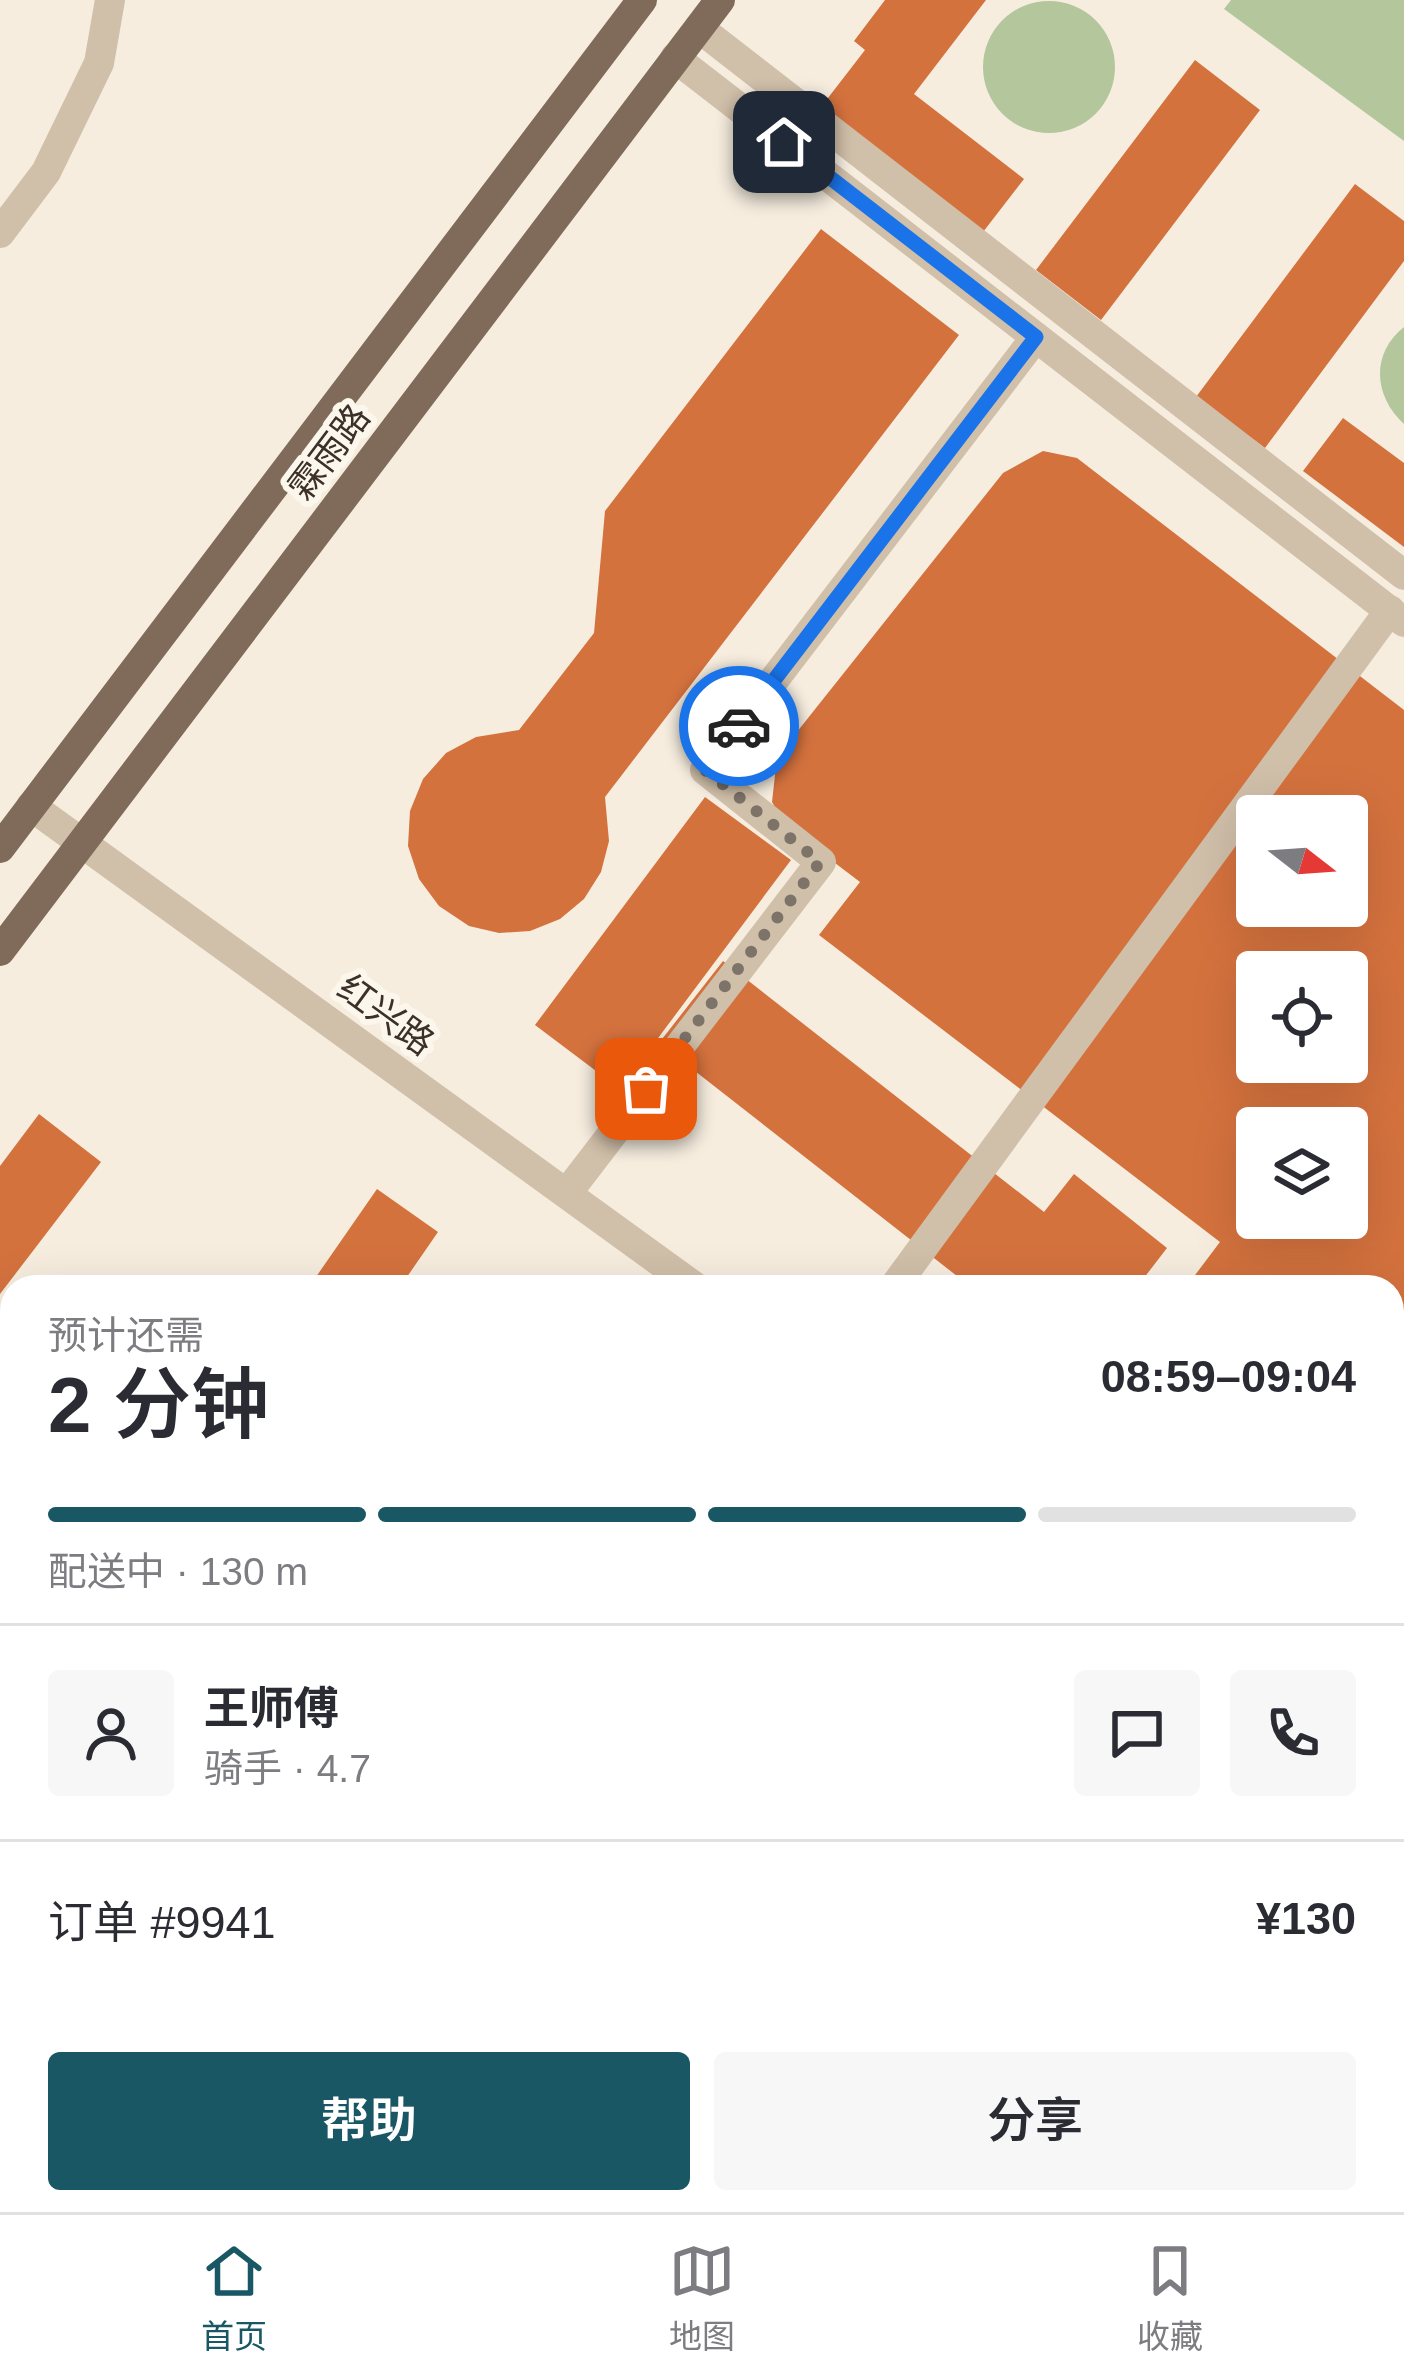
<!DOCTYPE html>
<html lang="zh">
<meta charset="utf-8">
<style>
:root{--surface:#fff;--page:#f7f7f7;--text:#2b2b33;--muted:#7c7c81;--line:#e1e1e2;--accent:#195764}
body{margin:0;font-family:Helvetica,"Noto Sans SC",sans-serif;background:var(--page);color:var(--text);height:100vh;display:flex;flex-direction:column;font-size:45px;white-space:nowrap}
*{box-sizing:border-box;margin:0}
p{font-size:39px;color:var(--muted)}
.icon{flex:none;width:66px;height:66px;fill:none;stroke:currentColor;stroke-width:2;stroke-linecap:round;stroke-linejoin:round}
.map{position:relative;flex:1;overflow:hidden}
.sheet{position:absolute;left:0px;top:1275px;width:1404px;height:939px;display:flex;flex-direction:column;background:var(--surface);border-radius:36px 36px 0 0;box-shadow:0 12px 48px #0002}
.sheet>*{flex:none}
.needle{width:78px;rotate:107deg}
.fabs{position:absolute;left:1236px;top:795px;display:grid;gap:24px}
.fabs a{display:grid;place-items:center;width:132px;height:132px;border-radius:12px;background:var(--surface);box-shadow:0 12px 48px #0002;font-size:60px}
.pin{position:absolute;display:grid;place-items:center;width:102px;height:102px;color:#fff;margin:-51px;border-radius:24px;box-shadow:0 6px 18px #0006}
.courier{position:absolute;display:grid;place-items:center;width:120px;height:120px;margin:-60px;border:9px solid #1a73e8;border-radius:50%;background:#fff;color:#222;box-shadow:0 3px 15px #0007}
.summary em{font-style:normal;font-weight:600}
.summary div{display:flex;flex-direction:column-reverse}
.summary{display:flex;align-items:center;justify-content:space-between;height:204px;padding:0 48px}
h1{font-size:78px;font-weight:600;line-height:90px}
.bar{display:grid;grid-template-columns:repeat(4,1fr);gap:18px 12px;align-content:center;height:144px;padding:0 48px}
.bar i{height:15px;border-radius:9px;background:var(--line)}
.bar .on{background:var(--accent)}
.bar p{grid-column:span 4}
.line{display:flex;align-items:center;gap:30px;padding:0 48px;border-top:3px solid var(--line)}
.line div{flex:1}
.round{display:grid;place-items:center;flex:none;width:126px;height:126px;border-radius:12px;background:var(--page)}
.button{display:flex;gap:24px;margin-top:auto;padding:24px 48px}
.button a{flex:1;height:138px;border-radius:12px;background:var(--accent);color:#fff;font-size:48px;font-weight:600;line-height:138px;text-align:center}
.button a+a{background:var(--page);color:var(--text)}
.dock{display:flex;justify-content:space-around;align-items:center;height:168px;border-top:3px solid var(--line);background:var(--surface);font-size:33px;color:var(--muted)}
.dock a{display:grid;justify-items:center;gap:6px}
.dock .on{color:var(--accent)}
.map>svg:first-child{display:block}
.green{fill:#b4c79c}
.building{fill:#d4723e;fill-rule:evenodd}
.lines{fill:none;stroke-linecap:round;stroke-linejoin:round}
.path{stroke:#bca992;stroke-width:8;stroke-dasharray:6 6;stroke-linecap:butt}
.minor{stroke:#d0bfa9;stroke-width:30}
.major{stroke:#806a59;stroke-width:30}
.done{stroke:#7d7369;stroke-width:12;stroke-dasharray:0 21.6}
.route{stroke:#1a73e8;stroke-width:15}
.labels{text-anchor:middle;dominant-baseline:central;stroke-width:12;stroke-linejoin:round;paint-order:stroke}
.street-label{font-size:36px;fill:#3c3129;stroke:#fcf7ec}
</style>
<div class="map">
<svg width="1404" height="2212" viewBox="0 0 1404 2212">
<rect width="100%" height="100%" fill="#f6eddf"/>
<path class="green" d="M1231,0h173v141l-180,-132z
M983 67a66 66 0 1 1 132 0a66 66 0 1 1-132 0Z
M1404,327v97c-30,-27 -34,-70 0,-97z"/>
<path class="building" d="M885,0h101l-72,94 110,85 -41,53 -162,-125 44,-57 -11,-9z
M1195,60l65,50 -159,210 -65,-50z
M1355,184l49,37v40l-139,187 -69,-51z
M821,229l138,106 -354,462 4,44 -8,31 -17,27 -24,20 -30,12 -31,2 -30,-7 -30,-20 -20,-27 -11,-33 2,-35 13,-32 23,-26 30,-16 43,-7 75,-97 11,-122z
M1343,418l61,45v84l-101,-76z
M1043,451l34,7 327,252v817l-12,-9v-231h-206l34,-45 -401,-307 41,-53 -75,-57 -13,-23 5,-45 226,-284zM1257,816h90v90h-90zM1257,972h90v90h-90zM1257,1128h90v90h-90z
M705,797l86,63 -171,229 -85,-64z
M723,961l321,251 30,-38 93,74 -30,39h-166l-312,-244z
M39,1114l62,48 -101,132v-128z
M377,1189l61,43 -38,55h-91z
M12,1719v136l-12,17v-135z
M1392,1872l12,8v33l-12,18z
M432,2202h134l15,10h-156z
M1255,2202h98l-7,10h-98z"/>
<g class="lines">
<path class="path" d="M0,1415l12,7
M1392,1988l12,9
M0,2157l12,8
M68,2202l15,10
M270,2212l7,-10
M1227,2212l6,-10"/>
<path class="minor" d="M699,28l705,547
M675,58l729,564
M0,233l46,-61 53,-109 11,-63
M31,806l664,481
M567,1193l254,-331 -116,-92 331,-433
M894,1287l496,-677
M1392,1739l12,-16"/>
<path class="major" d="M0,848l642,-848
M0,951l720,-951"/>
</g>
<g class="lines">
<path class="done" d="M646,1089l174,-227 -115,-92 34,-44"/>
<path class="route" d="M739,726l297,-389 -252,-195"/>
</g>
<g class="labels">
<g class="street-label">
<text transform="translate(329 452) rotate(-53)">霖雨路</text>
<text transform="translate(386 1015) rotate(36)">红兴路</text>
</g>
</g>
</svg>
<div class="fabs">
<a><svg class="needle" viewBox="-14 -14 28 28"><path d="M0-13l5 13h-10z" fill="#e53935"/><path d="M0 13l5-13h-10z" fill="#7c7c81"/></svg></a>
<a><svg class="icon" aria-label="locate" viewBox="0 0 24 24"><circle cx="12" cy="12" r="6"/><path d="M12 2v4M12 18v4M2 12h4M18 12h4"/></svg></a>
<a><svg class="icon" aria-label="layers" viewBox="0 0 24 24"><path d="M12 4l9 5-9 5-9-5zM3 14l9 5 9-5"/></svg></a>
</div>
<div class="pin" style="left:646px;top:1089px;background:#ea580c"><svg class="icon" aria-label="bag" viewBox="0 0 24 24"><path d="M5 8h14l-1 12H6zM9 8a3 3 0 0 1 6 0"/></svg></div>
<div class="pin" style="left:784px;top:142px;background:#1f2937"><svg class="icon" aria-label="home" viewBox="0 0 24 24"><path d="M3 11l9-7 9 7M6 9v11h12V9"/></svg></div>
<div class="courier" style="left:739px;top:726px"><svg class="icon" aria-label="car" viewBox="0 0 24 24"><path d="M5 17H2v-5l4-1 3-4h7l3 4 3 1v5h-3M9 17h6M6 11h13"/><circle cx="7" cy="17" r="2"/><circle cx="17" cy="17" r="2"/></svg></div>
<section class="sheet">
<div class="summary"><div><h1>2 分钟</h1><p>预计还需</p></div><em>08:59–09:04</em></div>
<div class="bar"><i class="on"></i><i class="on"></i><i class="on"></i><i></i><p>配送中 · 130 m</p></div>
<div class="line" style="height:216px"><a class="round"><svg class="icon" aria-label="person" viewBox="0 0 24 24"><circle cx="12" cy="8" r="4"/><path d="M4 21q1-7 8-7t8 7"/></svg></a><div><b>王师傅</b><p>骑手 · 4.7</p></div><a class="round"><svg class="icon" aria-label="chat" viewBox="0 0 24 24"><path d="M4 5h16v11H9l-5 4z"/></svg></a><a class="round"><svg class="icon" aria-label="phone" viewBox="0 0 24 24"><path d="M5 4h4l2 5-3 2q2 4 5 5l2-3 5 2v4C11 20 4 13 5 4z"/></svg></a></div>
<div class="line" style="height:156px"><div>订单 #9941</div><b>¥130</b></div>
<div class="button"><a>帮助</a><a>分享</a></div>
</section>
</div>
<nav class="dock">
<a class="on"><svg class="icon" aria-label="home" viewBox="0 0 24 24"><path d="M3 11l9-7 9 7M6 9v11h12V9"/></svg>首页</a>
<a><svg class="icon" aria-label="map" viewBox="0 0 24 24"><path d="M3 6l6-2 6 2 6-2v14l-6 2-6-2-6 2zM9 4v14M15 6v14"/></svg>地图</a>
<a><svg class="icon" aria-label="saved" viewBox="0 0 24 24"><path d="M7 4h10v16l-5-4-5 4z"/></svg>收藏</a>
</nav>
